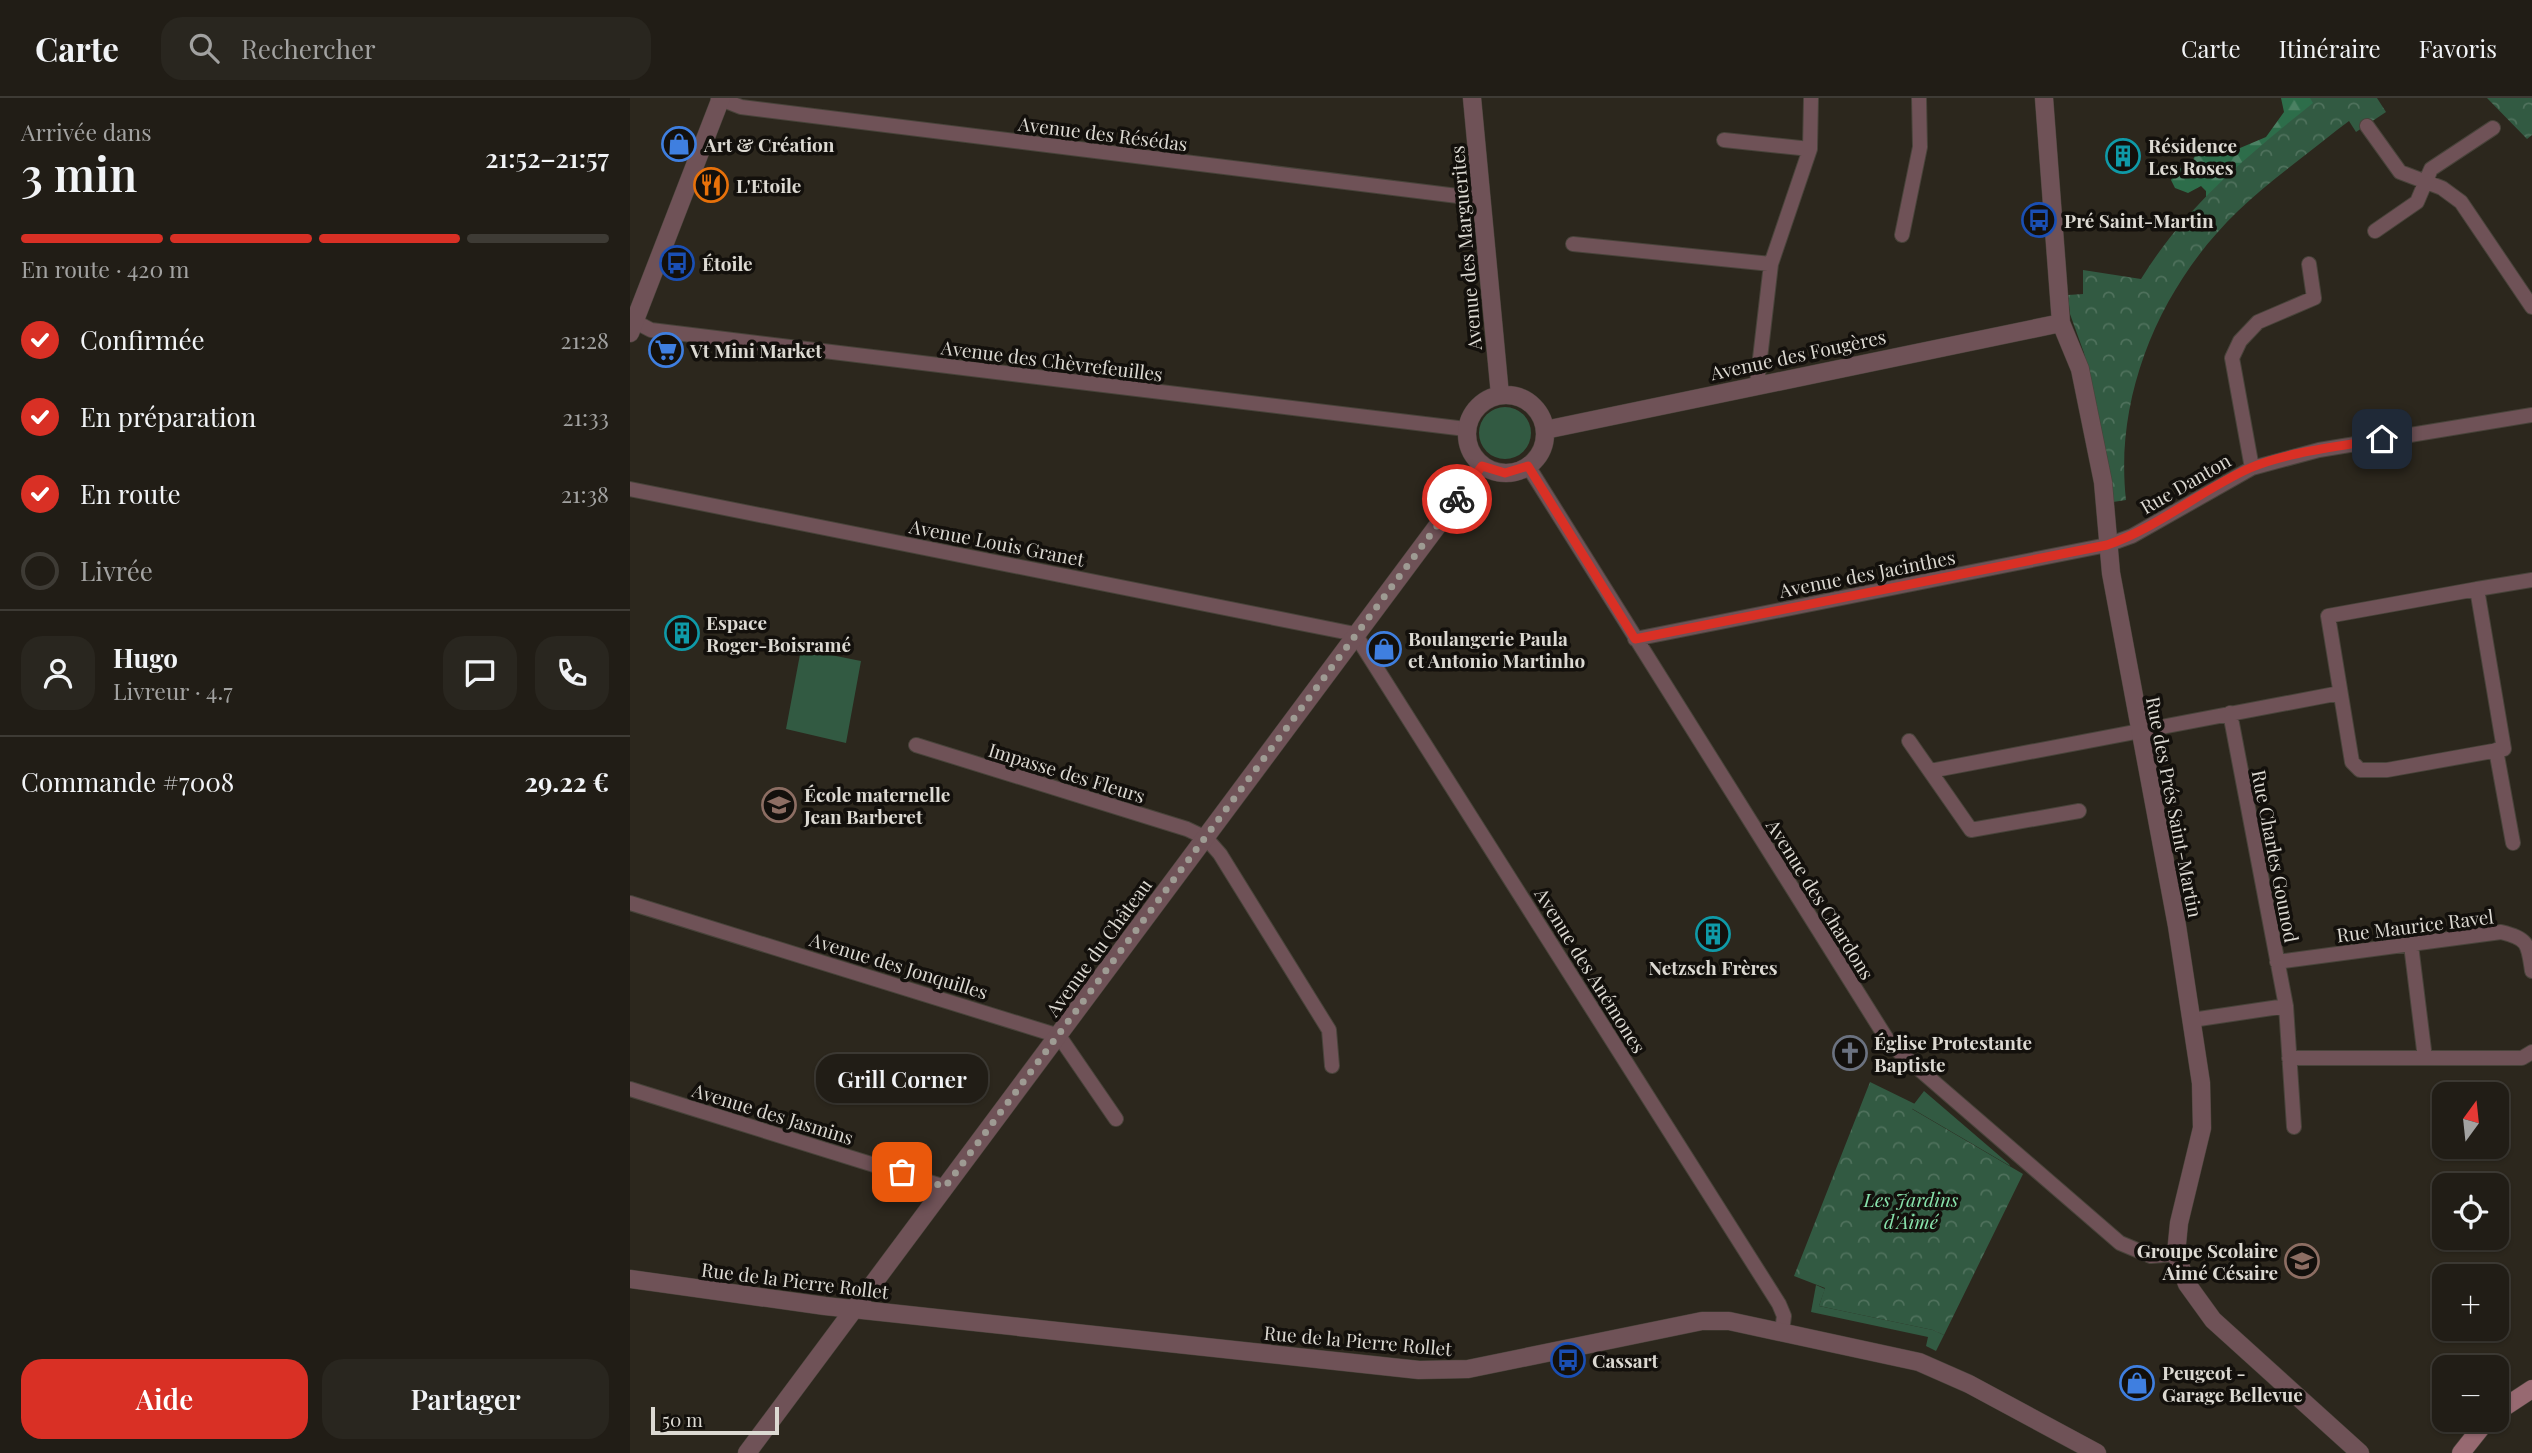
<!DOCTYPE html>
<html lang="fr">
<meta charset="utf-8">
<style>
:root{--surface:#211d16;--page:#29261f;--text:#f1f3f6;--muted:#a2a2a1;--line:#3e3b35;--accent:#d93025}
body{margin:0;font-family:"Playfair Display",serif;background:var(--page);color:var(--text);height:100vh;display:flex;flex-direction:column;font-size:26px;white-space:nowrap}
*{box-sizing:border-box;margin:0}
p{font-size:23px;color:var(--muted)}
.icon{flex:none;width:38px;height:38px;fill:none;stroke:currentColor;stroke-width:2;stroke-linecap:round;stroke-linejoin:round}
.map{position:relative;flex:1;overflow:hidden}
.sheet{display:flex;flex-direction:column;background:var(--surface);width:630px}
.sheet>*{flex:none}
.needle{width:46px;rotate:15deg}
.fabs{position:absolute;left:1802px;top:984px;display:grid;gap:14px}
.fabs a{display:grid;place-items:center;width:77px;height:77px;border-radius:14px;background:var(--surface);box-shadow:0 2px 5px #0004,0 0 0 2px var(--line);font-size:35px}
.scale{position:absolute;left:21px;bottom:18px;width:128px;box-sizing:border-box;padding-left:7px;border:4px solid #dcd9d2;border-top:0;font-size:19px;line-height:24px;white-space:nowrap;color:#dcd9d2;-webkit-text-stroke:5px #13100c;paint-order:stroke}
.pin{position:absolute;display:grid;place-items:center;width:60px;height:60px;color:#fff;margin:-30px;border-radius:14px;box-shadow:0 4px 10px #0006}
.courier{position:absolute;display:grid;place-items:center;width:70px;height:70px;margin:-35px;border:5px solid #d93025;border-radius:50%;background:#fff;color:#222;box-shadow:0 2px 9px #0007}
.bubble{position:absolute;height:49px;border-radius:21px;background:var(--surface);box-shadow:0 2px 5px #0004,0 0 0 2px var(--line);font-size:23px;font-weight:600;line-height:49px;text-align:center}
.summary em{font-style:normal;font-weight:600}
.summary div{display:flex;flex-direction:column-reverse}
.summary{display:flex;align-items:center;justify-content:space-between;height:119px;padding:0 21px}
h1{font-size:46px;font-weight:600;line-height:52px}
.bar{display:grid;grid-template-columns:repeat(4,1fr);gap:10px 7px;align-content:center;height:84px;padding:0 21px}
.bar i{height:9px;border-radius:5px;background:var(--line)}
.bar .selected{background:var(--accent)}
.bar p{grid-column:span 4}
.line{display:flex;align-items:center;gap:18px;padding:0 21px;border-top:2px solid var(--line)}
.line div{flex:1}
.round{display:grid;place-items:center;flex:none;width:74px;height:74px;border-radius:21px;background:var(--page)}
ol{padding:0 21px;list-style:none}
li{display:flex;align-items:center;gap:21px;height:77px}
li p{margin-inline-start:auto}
li .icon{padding:7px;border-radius:50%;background:var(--accent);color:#fff;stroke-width:4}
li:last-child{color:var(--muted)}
li i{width:38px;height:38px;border:4px solid var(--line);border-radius:50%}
.primary-button{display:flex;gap:14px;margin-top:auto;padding:14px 21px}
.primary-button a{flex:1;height:80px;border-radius:21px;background:var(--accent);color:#fff;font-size:28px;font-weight:600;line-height:80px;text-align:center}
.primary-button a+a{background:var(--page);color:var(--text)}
header{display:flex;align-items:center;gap:42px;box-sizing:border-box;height:98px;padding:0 35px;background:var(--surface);border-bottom:2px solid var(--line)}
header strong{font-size:33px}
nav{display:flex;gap:38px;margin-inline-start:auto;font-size:24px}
.search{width:490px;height:63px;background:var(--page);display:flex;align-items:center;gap:18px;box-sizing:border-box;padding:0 24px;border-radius:21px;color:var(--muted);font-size:26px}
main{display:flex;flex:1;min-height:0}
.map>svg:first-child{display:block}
.green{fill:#325a42}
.forest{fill:url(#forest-firs)}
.park{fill:url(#park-crowns)}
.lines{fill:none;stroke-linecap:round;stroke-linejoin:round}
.minor-casing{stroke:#48433a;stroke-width:16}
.tertiary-casing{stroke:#48433a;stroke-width:19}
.secondary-casing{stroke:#48433a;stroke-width:19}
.minor{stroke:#6f5257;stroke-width:14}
.tertiary{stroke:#6f5257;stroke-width:18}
.secondary{stroke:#976971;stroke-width:18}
.done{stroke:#9e9b93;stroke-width:7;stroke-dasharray:0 12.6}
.route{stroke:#d93025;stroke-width:9}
.labels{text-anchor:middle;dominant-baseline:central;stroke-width:7;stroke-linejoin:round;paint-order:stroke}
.street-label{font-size:19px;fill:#dcd9d2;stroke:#13100c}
.poi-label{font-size:19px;font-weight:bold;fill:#dcd9d2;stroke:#13100c;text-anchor:start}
.park-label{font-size:19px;font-style:italic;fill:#88e3ac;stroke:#13100c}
</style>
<header>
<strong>Carte</strong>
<div class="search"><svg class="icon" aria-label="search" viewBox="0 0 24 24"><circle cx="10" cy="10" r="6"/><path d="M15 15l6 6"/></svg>Rechercher</div>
<nav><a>Carte</a><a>Itinéraire</a><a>Favoris</a></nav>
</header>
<main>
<section class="sheet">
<div class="summary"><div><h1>3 min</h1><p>Arrivée dans</p></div><em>21:52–21:57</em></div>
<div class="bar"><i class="selected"></i><i class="selected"></i><i class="selected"></i><i></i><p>En route · 420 m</p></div>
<ol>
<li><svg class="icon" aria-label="check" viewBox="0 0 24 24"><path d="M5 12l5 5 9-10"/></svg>Confirmée<p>21:28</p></li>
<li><svg class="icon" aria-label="check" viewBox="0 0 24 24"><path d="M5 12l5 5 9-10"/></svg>En préparation<p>21:33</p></li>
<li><svg class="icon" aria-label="check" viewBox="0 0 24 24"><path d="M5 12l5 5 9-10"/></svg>En route<p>21:38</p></li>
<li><i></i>Livrée</li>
</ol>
<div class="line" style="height:126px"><a class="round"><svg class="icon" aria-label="person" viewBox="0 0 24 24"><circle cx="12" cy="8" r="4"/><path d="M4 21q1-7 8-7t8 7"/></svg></a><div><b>Hugo</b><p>Livreur · 4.7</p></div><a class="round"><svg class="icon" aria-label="chat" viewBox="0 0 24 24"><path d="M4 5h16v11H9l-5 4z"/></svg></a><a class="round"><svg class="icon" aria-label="phone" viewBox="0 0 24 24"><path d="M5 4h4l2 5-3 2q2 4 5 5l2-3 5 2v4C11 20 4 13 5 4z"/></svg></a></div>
<div class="line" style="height:91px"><div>Commande #7008</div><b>29.22 €</b></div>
<div class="primary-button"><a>Aide</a><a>Partager</a></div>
</section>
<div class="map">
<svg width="1902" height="1355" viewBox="0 0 1902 1355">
<defs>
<pattern id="forest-firs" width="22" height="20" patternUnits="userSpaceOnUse" patternTransform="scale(1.75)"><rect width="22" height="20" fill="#2d6d4a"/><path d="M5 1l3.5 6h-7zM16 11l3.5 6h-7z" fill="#4b8163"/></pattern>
<pattern id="park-crowns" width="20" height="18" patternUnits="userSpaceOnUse" patternTransform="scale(1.75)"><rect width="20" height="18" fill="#325a42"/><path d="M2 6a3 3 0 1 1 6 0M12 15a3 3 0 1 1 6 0" fill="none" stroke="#4f715c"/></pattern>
</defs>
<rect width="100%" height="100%" fill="#2c271d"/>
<path class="green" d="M849 335a26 26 0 1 1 52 0a26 26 0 1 1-52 0Z
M171,551l60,12 -15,82 -60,-14z
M1294,993l85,73 1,2 -99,-58z
M1186,1187l9,4 -6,17 114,24 11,5 -8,16 -10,-5 2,-9 -117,-25z"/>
<path class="forest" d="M1651,0h66l-141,100v-7l-5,-5 -13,7 -13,-5 -4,-8 5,-9 17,-11 8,-18 39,6 26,-11 18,-25z"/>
<path class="park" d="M1680,0h67l9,14 -30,20 -7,-11 -12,9c-33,27 -69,52 -99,81 -76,73 -124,182 -112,289l-13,2 -29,-149 -14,-39 -2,-19 15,-1v-24l58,9c45,-73 106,-123 172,-176z
M1857,0h45v37l-5,4z
M1240,984l45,22 -3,5 111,65 -79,161 -11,-5 -114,-24 6,-18 -31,-12z"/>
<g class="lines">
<g class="minor-casing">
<path id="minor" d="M88,0l23,9 741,92
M1737,28l33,46 42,16 19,14 71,105
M1094,42l86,9
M1745,133l42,-29 14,-33 62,-41
M1272,137l18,-88 -1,-49
M943,146l198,20
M0,221l21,11 815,99
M1127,286l14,-120 39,-115 1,-51
M898,368l362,578 230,199 31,13 25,-2
M1622,370l-20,-110 8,-17 18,-19 56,-24 -5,-34
M0,391l725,145 424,670 5,12 -2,15
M1847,491l27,160 -117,21h-27l-8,-8 -24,-146z
M1847,491l55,-9
M1005,541l472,-94 25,-9 120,-68 67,-18 213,-35
M1600,615l56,293 8,121
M1279,643l62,89 108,-19
M286,647l271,84 19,9 14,16 109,176 3,36
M1866,652l17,93
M1300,673l410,-78
M0,805l429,133 57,83
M1781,847l14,113
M1647,864l224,-30c28,7 27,12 31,39
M1562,922l94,-14
M1659,960h233l10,-6
M0,991l315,98"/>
</g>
<g class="tertiary-casing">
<path id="tertiary" d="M842,0l28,297
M1414,0l17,225 19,46 23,113 8,91 66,353 24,157 1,45 -23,95 -3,31 11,30 26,36 147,133
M0,235l91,-235
M837 336a39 39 0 1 1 78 0a39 39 0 1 1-78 0Z
M915,332l516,-107
M0,1181l195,27 594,64 49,-1 234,-48h27l190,41 50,22 128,69
M117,1355l735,-987"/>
</g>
<g class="secondary-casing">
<path id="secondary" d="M1867,1314l35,-23
M1831,1355l27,-34"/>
</g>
<use href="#minor" class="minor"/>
<use href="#tertiary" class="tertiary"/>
<use href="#secondary" class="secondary"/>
</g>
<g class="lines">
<path class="done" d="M272,1074l43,15 512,-688"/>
<path class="route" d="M827,401l25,-33 23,7 23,-7 107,173 472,-94c52,-18 94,-55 143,-77 36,-16 93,-22 132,-29"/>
</g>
<defs>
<g id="shop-ring" transform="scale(1.75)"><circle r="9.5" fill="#13100c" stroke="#3f7fe0" stroke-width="1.5"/><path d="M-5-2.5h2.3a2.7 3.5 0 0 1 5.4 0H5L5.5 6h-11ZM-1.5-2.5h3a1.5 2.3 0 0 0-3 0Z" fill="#3f7fe0"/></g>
<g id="building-ring" transform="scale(1.75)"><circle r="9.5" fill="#13100c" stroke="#0f9aa8" stroke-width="1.5"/><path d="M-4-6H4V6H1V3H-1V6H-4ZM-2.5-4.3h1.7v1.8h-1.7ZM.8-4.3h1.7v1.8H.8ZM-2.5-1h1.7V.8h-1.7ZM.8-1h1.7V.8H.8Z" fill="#0f9aa8"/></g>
<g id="restaurant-ring" transform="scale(1.75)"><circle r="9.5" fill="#13100c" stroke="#e8710a" stroke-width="1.5"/><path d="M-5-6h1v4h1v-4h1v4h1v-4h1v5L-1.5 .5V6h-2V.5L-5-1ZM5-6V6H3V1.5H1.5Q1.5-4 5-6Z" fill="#e8710a"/></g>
<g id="bus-ring" transform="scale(1.75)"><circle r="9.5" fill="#13100c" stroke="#1a4fb4" stroke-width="1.5"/><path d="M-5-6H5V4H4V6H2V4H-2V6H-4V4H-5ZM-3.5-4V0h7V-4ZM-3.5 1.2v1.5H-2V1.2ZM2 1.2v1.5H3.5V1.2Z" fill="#1a4fb4"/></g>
<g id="supermarket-ring" transform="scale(1.75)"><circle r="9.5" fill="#13100c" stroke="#3f7fe0" stroke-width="1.5"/><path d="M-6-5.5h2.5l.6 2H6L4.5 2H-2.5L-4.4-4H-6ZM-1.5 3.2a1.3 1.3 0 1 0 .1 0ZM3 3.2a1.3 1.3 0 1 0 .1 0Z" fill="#3f7fe0"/></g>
<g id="school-ring" transform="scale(1.75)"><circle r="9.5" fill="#13100c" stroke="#8d6e63" stroke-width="1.5"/><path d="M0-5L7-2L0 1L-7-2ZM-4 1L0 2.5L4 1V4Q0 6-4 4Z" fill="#8d6e63"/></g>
<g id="church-ring" transform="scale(1.75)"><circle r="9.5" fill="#13100c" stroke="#6b7280" stroke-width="1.5"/><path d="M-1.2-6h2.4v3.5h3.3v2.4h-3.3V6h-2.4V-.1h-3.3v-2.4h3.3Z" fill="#6b7280"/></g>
</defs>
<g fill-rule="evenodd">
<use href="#shop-ring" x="49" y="46"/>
<use href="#building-ring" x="1493" y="58"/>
<use href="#restaurant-ring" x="81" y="87"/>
<use href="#bus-ring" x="1409" y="122"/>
<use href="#bus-ring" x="47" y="165"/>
<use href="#supermarket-ring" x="36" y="252"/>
<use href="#building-ring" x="52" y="535"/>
<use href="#shop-ring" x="754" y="551"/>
<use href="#school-ring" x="149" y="707"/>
<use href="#building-ring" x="1083" y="836"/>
<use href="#church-ring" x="1220" y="955"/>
<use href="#school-ring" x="1672" y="1163"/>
<use href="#bus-ring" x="938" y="1262"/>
<use href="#shop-ring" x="1507" y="1285"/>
</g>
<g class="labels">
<g class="street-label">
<text transform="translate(473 35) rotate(7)">Avenue des Résédas</text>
<text transform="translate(835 150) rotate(-95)">Avenue des Marguerites</text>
<text transform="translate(1168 256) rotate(-12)">Avenue des Fougères</text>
<text transform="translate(422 262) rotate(7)">Avenue des Chèvrefeuilles</text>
<text transform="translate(1555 385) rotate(-30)">Rue Danton</text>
<text transform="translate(367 444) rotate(11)">Avenue Louis Granet</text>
<text transform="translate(1237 475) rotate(-11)">Avenue des Jacinthes</text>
<text transform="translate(437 674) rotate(17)">Impasse des Fleurs</text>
<text transform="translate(1545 709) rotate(79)">Rue des Prés Saint-Martin</text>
<text transform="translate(1646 758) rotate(79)">Rue Charles Gounod</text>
<text transform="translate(1191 801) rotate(58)">Avenue des Chardons</text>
<text transform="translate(1785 827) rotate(-7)">Rue Maurice Ravel</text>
<text transform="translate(468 849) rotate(-54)">Avenue du Château</text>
<text transform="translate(269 867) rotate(17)">Avenue des Jonquilles</text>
<text transform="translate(961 872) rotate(58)">Avenue des Anémones</text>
<text transform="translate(143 1015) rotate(17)">Avenue des Jasmins</text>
<text transform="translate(165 1182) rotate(7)">Rue de la Pierre Rollet</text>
<text transform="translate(728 1242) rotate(5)">Rue de la Pierre Rollet</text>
</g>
<g class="poi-label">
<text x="74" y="46">Art &amp; Création</text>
<text x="1518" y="47">Résidence<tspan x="1518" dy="22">Les Roses</tspan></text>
<text x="106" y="87">L'Etoile</text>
<text x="1434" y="122">Pré Saint-Martin</text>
<text x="72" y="165">Étoile</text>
<text x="60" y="252">Vt Mini Market</text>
<text x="76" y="524">Espace<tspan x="76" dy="22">Roger-Boisramé</tspan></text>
<text x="778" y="540">Boulangerie Paula<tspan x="778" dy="22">et Antonio Martinho</tspan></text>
<text x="174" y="696">École maternelle<tspan x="174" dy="22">Jean Barberet</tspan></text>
<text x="1083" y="869" text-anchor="middle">Netzsch Frères</text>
<text x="1244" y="944">Église Protestante<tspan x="1244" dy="22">Baptiste</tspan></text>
<text x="1648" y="1152" text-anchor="end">Groupe Scolaire<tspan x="1648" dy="22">Aimé Césaire</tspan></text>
<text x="962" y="1262">Cassart</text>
<text x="1532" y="1274">Peugeot -<tspan x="1532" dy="22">Garage Bellevue</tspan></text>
</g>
<g class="park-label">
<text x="1281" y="1101">Les Jardins<tspan x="1281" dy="22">d'Aimé</tspan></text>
</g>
</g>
</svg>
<div class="fabs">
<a><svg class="needle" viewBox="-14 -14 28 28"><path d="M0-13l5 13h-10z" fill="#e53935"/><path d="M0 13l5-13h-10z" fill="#a2a2a1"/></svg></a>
<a><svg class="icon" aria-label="locate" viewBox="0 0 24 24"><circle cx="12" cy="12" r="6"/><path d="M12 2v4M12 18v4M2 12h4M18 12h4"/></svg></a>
<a>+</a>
<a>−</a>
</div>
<div class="scale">50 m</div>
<div class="pin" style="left:272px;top:1074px;background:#ea580c"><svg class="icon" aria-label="bag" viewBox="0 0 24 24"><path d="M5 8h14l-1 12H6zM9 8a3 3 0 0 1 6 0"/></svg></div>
<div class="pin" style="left:1752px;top:341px;background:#1f2937"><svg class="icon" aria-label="home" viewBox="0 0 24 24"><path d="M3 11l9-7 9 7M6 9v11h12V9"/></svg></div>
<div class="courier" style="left:827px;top:401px"><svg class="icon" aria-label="bike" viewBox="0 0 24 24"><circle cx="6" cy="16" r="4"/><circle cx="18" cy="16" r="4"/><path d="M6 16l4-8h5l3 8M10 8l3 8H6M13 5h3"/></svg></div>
<div class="bubble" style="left:186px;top:956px;width:172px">Grill Corner</div>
</div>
</main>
